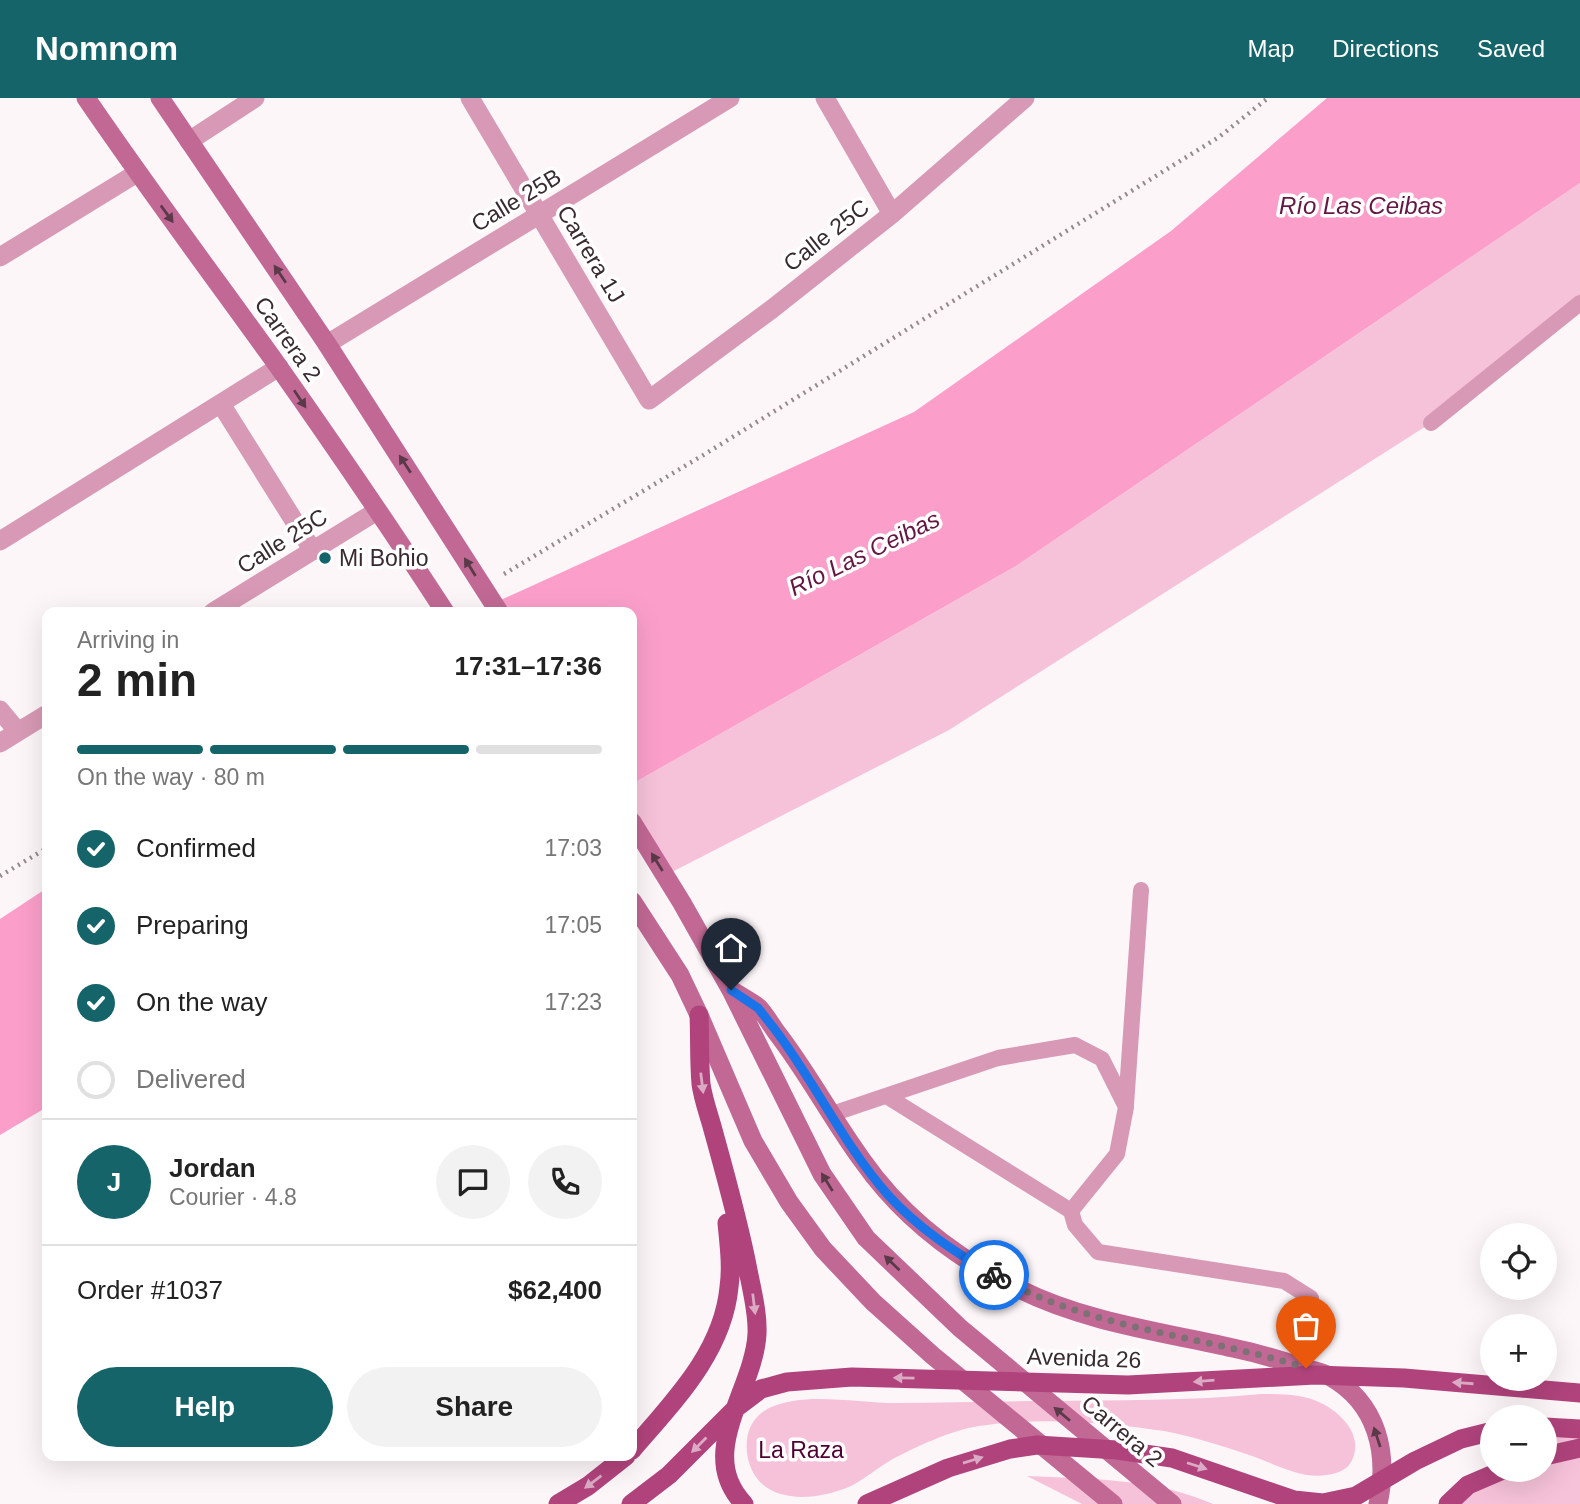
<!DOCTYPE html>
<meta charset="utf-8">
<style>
:root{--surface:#fff;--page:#f2f2f2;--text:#222;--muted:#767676;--line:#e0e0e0;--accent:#146469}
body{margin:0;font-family:Helvetica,sans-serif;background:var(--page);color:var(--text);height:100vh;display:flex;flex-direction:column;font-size:26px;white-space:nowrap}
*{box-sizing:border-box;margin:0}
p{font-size:23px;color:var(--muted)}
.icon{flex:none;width:38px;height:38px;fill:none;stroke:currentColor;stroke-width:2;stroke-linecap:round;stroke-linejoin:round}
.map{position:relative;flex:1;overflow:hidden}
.side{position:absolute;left:42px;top:509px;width:595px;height:854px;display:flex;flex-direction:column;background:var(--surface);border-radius:14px;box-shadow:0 7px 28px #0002}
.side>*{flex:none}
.fabs{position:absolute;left:1480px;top:1125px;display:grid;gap:14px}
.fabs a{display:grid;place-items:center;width:77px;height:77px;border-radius:50%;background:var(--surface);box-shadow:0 7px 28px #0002;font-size:35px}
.pin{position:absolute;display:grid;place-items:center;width:60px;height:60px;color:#fff;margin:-72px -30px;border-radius:50% 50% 50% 0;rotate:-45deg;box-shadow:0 0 7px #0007}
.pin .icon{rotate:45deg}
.courier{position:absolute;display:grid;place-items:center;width:70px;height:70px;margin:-35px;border:5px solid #1a73e8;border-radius:50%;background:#fff;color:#222;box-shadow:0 2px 9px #0007}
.overview em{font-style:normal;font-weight:700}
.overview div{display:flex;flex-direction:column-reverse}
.overview{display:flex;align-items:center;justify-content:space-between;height:119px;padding:0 35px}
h1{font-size:46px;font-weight:700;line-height:52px}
.bar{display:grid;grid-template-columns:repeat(4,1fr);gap:10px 7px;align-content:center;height:84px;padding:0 35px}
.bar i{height:9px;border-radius:5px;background:var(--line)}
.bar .selected{background:var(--accent)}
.bar p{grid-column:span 4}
.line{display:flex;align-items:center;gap:18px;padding:0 35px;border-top:2px solid var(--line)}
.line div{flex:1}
.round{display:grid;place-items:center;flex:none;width:74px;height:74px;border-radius:37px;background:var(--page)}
ol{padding:0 35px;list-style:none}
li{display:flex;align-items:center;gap:21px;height:77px}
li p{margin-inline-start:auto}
li .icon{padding:7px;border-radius:50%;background:var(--accent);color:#fff;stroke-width:4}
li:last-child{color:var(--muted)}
li i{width:38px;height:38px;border:4px solid var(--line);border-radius:50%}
.action{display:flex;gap:14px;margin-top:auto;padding:14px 35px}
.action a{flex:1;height:80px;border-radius:42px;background:var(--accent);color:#fff;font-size:28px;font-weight:700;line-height:80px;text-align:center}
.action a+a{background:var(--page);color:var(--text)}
header{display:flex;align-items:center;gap:42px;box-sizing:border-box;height:98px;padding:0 35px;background:var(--accent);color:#fff}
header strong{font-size:33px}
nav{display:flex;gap:38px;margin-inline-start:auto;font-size:24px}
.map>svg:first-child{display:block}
.green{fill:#f6c2d9}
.water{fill:#fb9fca}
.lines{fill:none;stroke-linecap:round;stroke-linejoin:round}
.path{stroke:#948a8e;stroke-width:4.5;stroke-dasharray:2 5;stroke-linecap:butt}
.service{stroke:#d799b5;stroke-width:16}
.minor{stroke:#d799b5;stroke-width:19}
.secondary{stroke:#c16994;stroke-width:19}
.primary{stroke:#b0437c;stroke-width:19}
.oneway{fill:#5a3a49}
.oneway2{fill:#dbaac4}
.done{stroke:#7d7176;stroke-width:7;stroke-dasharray:0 12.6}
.route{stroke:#1a73e8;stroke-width:9}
.poi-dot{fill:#146469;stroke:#fff;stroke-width:2.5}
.labels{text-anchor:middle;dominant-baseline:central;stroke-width:7;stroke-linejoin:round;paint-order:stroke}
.street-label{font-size:23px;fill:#382a30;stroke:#fff}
.poi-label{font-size:23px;fill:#382a30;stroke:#fff;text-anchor:start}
.park-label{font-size:23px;fill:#500031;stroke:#fff}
.water-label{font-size:24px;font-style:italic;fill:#651642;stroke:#fff}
</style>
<header>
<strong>Nomnom</strong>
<nav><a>Map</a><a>Directions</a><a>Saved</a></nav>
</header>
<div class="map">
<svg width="1580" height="1406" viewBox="0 0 1580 1406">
<rect width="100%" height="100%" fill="#fdf6f9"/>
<path class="green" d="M1580,85v129l-149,111 -482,307 -277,142 -40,-64v-24l384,-218z
M1261,1296c16,0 32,0 47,4 23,6 54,30 46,57 -3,10 -8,15 -18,18 -31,9 -55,-7 -84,-17 -25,-9 -52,-17 -78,-23 -13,-3 -27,-4 -40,-6 -52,-6 -103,-9 -155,-1 -27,4 -64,21 -88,34 -14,8 -26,19 -40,26 -42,18 -97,18 -104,-33 -2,-20 4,-35 22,-45 35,-17 88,-5 127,-5 49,0 99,-2 149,-2 72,-1 144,0 216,-7z
M1545,1329l35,2v75h-124l37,-34h52z
M1027,1378c63,3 127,2 186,28h-131z"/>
<path class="water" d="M1327,0h253v85l-564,383 -384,218v-172h-154l14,-8 422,-192 257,-181z
M47,790v219l-47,28v-216z"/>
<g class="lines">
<path class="path" d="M504,476l201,-120 514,-317 49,-39
M0,778l47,-28"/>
<path class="service" d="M1431,325l149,-120
M888,999l183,114
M1126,1007l15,-215
M832,1016l166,-56 77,-13 27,14 24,48 -9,47 -46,57 4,14 23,27 186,29 27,17"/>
<path class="minor" d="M470,0l179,302 123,-91 120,-95 133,-116
M825,0l67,116
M189,43l66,-43
M0,159l137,-84
M327,246l403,-246
M221,306l92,147
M0,443l279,-174
M213,514l164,-101
M0,612l18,22
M0,645l47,-29"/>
<path class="secondary" d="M86,0c62,91 128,179 192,268 57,81 113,163 167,246
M160,0l167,246 172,268
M632,724l50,81 49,87 91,184 44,64 94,90 212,176
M632,803l48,74 19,40 54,126 36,61 34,47 50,53 59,53 181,149
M731,892c9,6 19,11 27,17 7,7 13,18 19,26 31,40 55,86 85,127 40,57 95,99 157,129 66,33 143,43 214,59 24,5 48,12 71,20 8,2 18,4 25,8 49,27 60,78 49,128"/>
<path class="primary" d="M699,917c1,22 0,46 2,69 2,15 8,31 12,46 13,47 26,93 35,140 4,21 10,43 9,64 -3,57 -62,119 -13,170
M1545,1329l35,2
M632,1352c40,-47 91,-97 97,-163 3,-21 0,-42 -2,-64
M1545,1358l35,-8
M558,1406l30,-18 38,-30
M631,1406l38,-29 67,-67 25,-19 26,-7 65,-5 276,8 187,-10 89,3 176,15
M867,1406l81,-36 62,-19 27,-4 80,5 55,8 122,42 29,3 33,-7 59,-35 46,-22 32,-8
M1448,1406l20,-19 35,-15"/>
</g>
<defs><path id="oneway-solid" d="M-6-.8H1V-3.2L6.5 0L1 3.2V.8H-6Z" transform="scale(1.75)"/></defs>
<g class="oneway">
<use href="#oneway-solid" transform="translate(167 116) rotate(54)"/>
<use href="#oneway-solid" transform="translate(280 176) rotate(-124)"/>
<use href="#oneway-solid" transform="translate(300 301) rotate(56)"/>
<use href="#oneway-solid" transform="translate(405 366) rotate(-123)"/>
<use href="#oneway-solid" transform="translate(470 469) rotate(-122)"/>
<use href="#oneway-solid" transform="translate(657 764) rotate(-122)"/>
<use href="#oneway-solid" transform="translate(827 1084) rotate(-122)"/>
<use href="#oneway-solid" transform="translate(892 1165) rotate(-136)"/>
<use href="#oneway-solid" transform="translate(1062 1316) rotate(-140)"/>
<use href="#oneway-solid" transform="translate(1377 1339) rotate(-108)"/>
</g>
<g class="oneway2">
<use href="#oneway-solid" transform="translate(702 985) rotate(83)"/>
<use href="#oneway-solid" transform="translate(754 1206) rotate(83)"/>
<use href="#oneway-solid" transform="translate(904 1280) rotate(-179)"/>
<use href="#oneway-solid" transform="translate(1204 1283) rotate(175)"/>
<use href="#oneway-solid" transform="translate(1463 1285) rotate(-176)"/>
<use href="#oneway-solid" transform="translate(699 1347) rotate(135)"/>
<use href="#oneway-solid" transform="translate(973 1362) rotate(-17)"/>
<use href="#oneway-solid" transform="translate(1197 1368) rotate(18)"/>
<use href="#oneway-solid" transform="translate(593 1384) rotate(143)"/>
</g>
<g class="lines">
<path class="done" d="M994,1177c96,55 209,60 312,93"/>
<path class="route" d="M731,892l27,18 15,19c41,53 70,117 115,168 30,33 68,58 106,80"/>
</g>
<circle class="poi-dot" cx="325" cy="460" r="7"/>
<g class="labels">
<g class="street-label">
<text transform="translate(516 102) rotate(-31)">Calle 25B</text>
<text transform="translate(826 137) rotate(-38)">Calle 25C</text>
<text transform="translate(591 156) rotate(59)">Carrera 1J</text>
<text transform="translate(288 241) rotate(55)">Carrera 2</text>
<text transform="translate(282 443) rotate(-32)">Calle 25C</text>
<text transform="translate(1084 1260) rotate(2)">Avenida 26</text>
<text transform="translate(1122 1333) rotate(40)">Carrera 2</text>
</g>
<g class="poi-label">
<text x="339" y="460">Mi Bohio</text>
</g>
<g class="park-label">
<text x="801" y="1352">La Raza</text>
</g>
<g class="water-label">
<text x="1361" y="107">Río Las Ceibas</text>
<text transform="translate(864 455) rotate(-26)">Río Las Ceibas</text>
</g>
</g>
</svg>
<div class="fabs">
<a><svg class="icon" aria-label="locate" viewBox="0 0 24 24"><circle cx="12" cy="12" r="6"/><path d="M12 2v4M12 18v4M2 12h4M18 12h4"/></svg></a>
<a>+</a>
<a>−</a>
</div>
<div class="pin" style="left:1306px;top:1270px;background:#ea580c"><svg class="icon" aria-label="bag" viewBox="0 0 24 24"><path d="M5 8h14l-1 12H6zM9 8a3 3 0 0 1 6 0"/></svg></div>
<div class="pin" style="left:731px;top:892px;background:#1f2937"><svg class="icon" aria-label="home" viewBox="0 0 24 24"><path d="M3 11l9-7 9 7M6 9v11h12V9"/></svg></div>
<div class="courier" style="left:994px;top:1177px"><svg class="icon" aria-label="bike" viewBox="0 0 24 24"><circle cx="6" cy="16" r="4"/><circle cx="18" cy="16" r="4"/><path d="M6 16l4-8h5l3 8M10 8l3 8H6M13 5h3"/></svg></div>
<section class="side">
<div class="overview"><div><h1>2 min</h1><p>Arriving in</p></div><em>17:31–17:36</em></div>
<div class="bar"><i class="selected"></i><i class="selected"></i><i class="selected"></i><i></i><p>On the way · 80 m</p></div>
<ol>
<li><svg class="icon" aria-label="check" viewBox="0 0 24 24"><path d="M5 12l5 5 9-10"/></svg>Confirmed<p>17:03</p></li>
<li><svg class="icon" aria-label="check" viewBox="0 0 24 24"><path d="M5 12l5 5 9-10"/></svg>Preparing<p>17:05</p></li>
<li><svg class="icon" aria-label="check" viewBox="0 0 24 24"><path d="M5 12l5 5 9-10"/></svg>On the way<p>17:23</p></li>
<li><i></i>Delivered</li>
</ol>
<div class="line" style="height:126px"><b class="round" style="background:var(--accent);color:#fff">J</b><div><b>Jordan</b><p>Courier · 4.8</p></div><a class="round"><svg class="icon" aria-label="chat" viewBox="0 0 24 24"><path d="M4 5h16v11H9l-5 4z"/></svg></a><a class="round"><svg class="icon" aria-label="phone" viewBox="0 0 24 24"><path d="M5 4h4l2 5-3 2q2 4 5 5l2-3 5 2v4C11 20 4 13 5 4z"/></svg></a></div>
<div class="line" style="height:91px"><div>Order #1037</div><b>$62,400</b></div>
<div class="action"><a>Help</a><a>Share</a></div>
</section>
</div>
